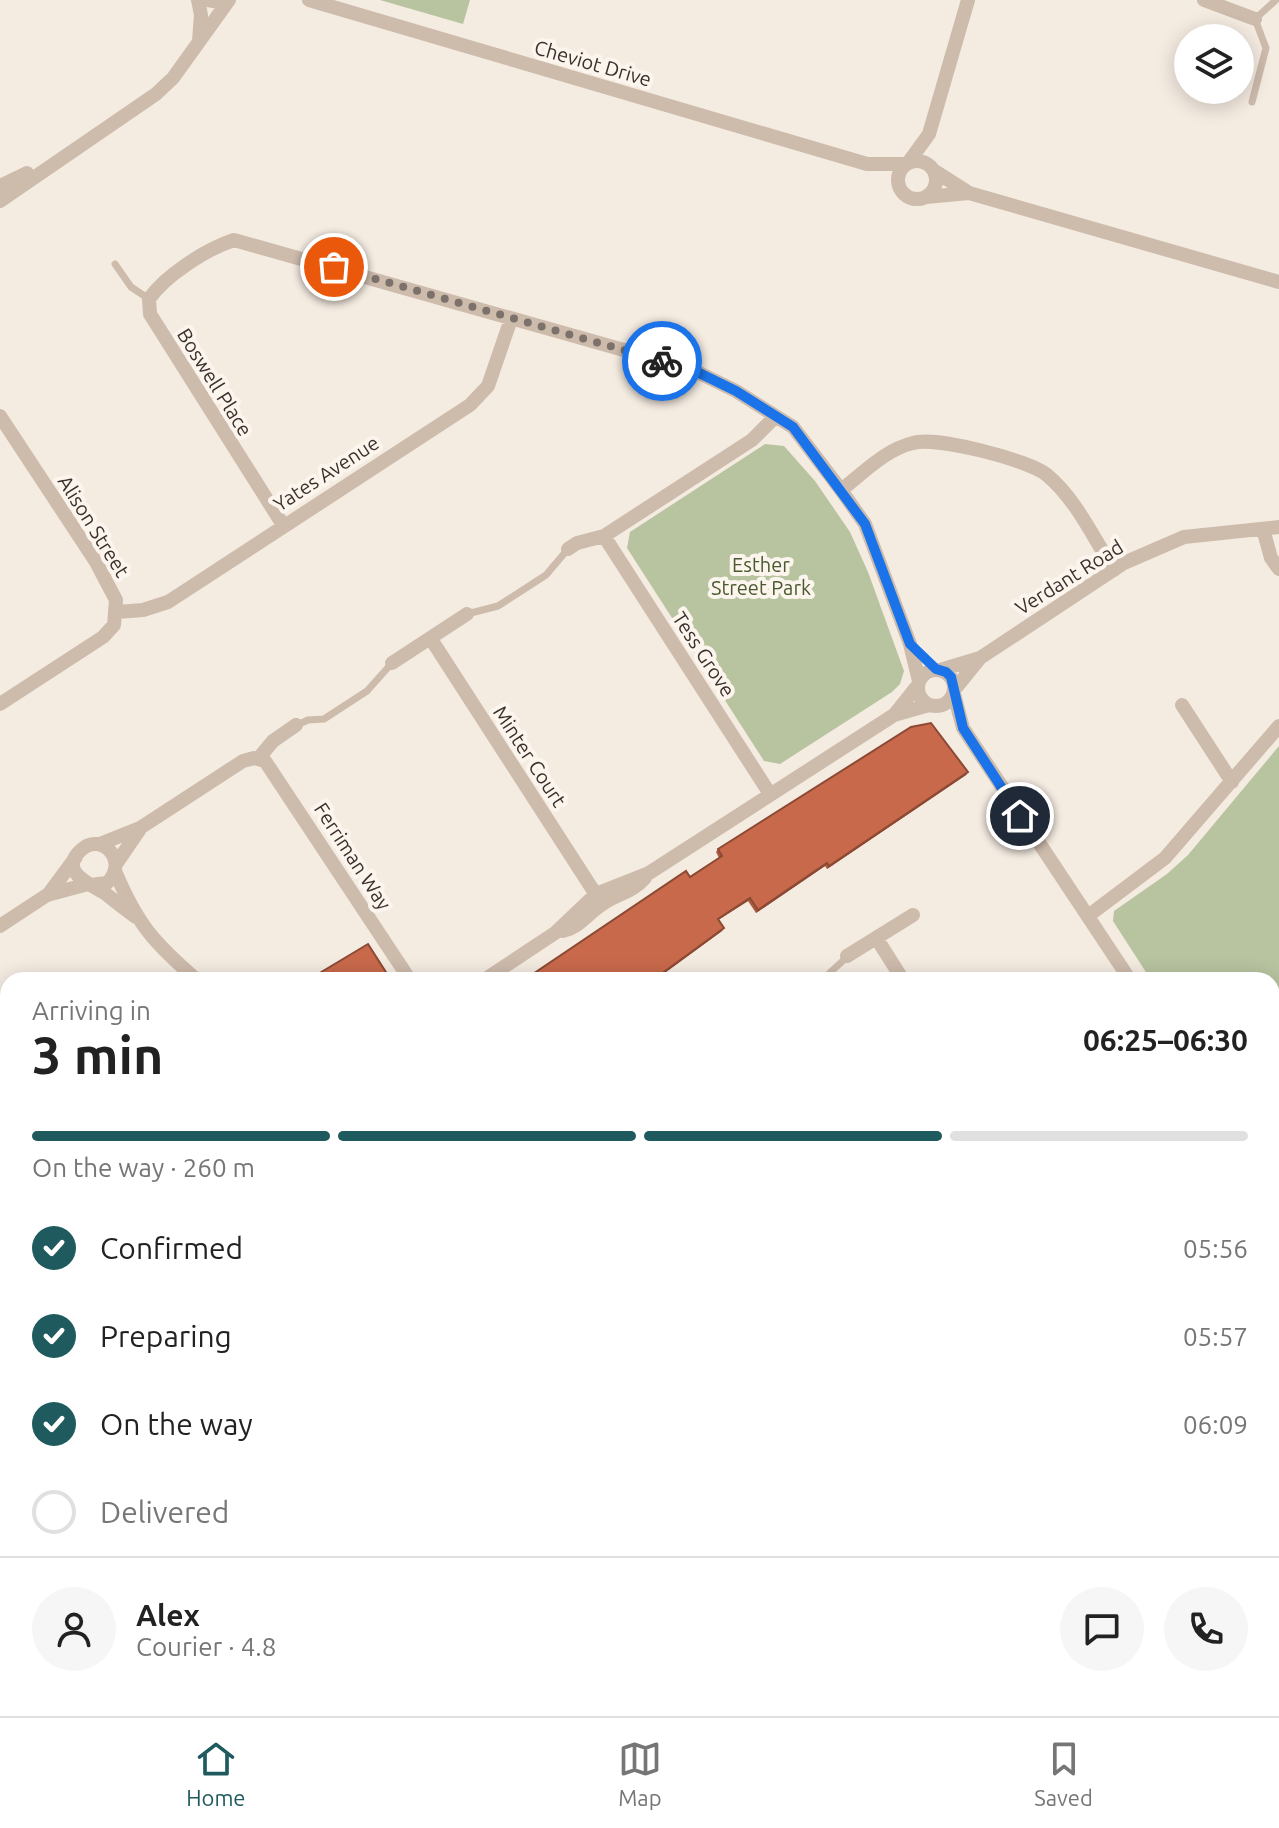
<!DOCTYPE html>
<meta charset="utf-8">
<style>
:root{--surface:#fff;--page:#f6f6f6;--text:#222;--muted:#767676;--line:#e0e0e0;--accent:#1f5a5e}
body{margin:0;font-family:Ubuntu,sans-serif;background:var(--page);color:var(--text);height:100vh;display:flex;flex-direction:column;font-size:30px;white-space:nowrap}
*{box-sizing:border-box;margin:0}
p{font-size:26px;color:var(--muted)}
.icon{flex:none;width:44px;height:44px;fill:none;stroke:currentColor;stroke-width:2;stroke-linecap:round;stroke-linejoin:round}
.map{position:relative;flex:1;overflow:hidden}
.details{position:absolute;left:0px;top:972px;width:1280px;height:744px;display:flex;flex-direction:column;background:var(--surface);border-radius:24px 24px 0 0;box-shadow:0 4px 20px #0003}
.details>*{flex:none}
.fabs{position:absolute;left:1174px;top:24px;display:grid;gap:16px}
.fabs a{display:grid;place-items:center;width:80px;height:80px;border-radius:50%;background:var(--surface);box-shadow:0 4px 20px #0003;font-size:40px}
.pin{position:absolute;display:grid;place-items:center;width:68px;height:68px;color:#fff;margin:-34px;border:4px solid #fff;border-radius:50%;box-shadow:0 2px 8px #0007}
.courier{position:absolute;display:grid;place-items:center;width:80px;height:80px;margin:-40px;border:6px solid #1a73e8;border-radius:50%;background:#fff;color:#222;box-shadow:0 2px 10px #0007}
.headline em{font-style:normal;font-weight:700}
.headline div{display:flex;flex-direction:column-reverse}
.headline{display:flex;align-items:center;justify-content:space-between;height:136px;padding:0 32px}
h1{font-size:52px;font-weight:700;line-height:60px}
.bar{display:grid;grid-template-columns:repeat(4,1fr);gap:12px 8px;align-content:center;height:96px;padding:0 32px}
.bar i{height:10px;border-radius:6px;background:var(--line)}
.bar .selected{background:var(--accent)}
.bar p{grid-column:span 4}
.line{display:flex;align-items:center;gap:20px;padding:0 32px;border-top:2px solid var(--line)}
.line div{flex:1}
.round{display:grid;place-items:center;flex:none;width:84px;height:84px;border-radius:42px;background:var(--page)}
ol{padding:0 32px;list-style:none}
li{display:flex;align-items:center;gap:24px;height:88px}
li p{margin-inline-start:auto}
li .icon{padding:8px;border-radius:50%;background:var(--accent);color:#fff;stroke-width:4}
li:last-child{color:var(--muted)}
li i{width:44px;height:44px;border:4px solid var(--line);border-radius:50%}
.tabs{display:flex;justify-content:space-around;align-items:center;height:112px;border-top:2px solid var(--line);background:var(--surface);font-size:22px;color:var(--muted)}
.tabs a{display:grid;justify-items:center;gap:4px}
.tabs .selected{color:var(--accent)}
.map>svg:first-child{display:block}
.green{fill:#b8c4a0}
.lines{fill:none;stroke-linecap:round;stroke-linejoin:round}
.stream{stroke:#7fb0b2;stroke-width:5}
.path{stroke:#b9a596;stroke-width:3;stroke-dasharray:4 4;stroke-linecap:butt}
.lane{stroke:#cdbbac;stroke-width:7}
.street{stroke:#cdbbac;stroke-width:14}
.wall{fill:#ac5a40}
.shaded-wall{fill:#8c4a34}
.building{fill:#c8694b;stroke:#8c4a34;stroke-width:2}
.done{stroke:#7c716b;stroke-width:8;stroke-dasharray:0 14.4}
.route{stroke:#1a73e8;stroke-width:10}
.labels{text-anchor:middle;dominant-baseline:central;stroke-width:8;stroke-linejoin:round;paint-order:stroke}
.street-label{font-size:20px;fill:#3b302b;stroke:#fbf5ee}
.park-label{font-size:20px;fill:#4a5a2e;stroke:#fbf5ee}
</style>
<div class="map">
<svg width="1279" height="1716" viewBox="0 0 1279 1716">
<rect width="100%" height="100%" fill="#f4ebe1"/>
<path class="green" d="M380,0h90l-7,24z
M765,444l19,2 31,35 35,51 18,40 36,99 -4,13 -8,8 -112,72 -16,-3 -137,-213 3,-16z
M1279,746v970h-244l-6,-8h243v-728h-121l-38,-59 1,-10 53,-37 21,-19z"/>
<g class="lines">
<path class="stream" d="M1272,1446l7,-12
M1176,1716l2,-8"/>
<path class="path" d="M1272,1033l7,-3
M1272,1240l7,-14
M1069,1716l3,-8
M1272,1716l7,-14"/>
<path class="lane" d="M1252,102l14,-54 -11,-29 21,-19
M115,264l16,23 18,12
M467,614l31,-8 48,-31 22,-26
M297,725l11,-5 16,-1 43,-28 25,-28
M822,980l25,-23
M0,1287l8,-8"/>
<path class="street" d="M198,0l3,15 -2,26
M208,0l11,2 9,-2
M309,0l558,164h39
M1204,0l51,19
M898 180a19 19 0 1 1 38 0a19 19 0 1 1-38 0Z
M908,163l21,-29 39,-134
M933,170l36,23 310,89
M0,186l27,-13
M926,197l43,-4
M0,201l156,-107 17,-16 56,-78
M0,416l96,146 20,38 -2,25 -11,12 -103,67
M841,490c21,-16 45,-41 72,-47 23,-7 116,17 134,32 29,24 47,64 67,95
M283,525l-133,-211 -1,-15c16,-23 57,-50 85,-59l457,129 45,22 57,36 48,63 24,34 45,120 9,37
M1263,529l8,29 8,11
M604,536l166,258
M568,549l9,-6 27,-7 148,-96 23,-23
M117,612l26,-2 25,-8 302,-197 18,-19 23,-67
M431,639l171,265
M392,663l75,-49
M918 688a18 18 0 1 1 36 0a18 18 0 1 1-36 0Z
M940,670l40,-12
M954,690l26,-32 144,-95 60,-26 95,-10
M954,694l9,34 167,252
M1182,705l50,77
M894,715l24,-30
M258,759l15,-18 23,-16
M100,844l40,-16 103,-67 11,-3 11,3 145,219
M116,864l24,-35
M115,871c22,53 39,72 82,109
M91,885l16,-2c23,-22 -6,-52 -26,-33 -24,22 11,35 25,44 10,8 20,16 30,23
M48,895l28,-38
M1088,916l77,-58 114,-132
M0,926l47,-31 41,-11
M563,931c17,-4 24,-17 38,-26 15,-11 31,-12 44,-27
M877,939l26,41
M847,956l66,-41
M484,980l71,-47 41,-39 53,-21 245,-158 35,-10
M0,1042l8,12
M750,1708l5,8
M1011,1708l6,8"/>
</g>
<path class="wall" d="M968,772l-2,3 -139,94 -2,-3 -69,47 -8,-12 -30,19 4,11 -67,49h-131l195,-122 -3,-6 2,-3z"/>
<path class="shaded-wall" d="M968,772l-2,3 -139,94 2,-3z
M827,863l-2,3 -69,47 2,-3z
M750,898l-2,3 -33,21 3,-3z
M724,928l-2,3 -67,49h-2z"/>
<path class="building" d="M931,723l37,49 -139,94 -2,-3 -69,47 -8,-12 -32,21 6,9 -71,52h-129l162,-109 4,6 32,-21 -4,-7 193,-122z
M368,944l23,36h-76l-2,-3z"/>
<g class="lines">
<path class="done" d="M334,267l328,94"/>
<path class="route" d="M662,361l29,8 45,22 57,36 72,97 45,120 26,25 10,3 5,5 12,51 57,88"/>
</g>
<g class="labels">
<g class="street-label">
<text transform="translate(593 63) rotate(16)">Cheviot Drive</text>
<text transform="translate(215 382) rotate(58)">Boswell Place</text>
<text transform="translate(326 473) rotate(-33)">Yates Avenue</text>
<text transform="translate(94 526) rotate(58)">Alison Street</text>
<text transform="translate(1069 577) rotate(-32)">Verdant Road</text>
<text transform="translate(704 654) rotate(57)">Tess Grove</text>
<text transform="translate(530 756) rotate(57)">Minter Court</text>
<text transform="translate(353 856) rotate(57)">Ferriman Way</text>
</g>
<g class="park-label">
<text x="761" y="564">Esther<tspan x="761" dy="23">Street Park</tspan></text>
</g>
</g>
</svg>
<div class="fabs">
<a><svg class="icon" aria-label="layers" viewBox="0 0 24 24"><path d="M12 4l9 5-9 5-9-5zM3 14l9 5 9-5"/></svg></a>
</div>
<div class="pin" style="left:334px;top:267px;background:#ea580c"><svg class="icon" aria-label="bag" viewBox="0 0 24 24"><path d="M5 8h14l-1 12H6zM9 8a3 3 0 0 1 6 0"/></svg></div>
<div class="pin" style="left:1020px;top:816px;background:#1f2937"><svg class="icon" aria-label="home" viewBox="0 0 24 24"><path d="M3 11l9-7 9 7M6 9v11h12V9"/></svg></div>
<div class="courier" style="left:662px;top:361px"><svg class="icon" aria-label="bike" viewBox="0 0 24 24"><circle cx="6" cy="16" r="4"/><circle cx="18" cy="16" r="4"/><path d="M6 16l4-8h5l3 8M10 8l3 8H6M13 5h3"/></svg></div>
<section class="details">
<div class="headline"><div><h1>3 min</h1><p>Arriving in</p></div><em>06:25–06:30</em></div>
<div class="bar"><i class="selected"></i><i class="selected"></i><i class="selected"></i><i></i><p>On the way · 260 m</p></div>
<ol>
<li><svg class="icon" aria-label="check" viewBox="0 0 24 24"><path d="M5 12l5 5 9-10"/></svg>Confirmed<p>05:56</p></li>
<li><svg class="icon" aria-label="check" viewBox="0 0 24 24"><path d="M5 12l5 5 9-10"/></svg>Preparing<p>05:57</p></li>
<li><svg class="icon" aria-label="check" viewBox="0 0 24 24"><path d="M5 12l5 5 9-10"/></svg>On the way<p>06:09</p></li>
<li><i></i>Delivered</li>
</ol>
<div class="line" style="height:144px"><a class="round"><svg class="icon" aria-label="person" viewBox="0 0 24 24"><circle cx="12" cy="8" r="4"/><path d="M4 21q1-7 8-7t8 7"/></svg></a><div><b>Alex</b><p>Courier · 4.8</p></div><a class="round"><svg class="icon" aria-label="chat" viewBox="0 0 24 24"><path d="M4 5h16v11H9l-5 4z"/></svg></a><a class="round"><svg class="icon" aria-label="phone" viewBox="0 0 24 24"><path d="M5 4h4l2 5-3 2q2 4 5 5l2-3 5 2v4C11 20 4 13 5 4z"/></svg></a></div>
</section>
</div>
<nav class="tabs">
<a class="selected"><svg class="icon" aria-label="home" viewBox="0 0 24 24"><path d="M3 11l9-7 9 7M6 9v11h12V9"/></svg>Home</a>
<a><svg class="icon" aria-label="map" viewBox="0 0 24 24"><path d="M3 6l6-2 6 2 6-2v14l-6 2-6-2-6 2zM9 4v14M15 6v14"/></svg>Map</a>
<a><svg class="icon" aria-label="saved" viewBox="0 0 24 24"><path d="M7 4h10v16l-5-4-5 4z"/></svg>Saved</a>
</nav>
